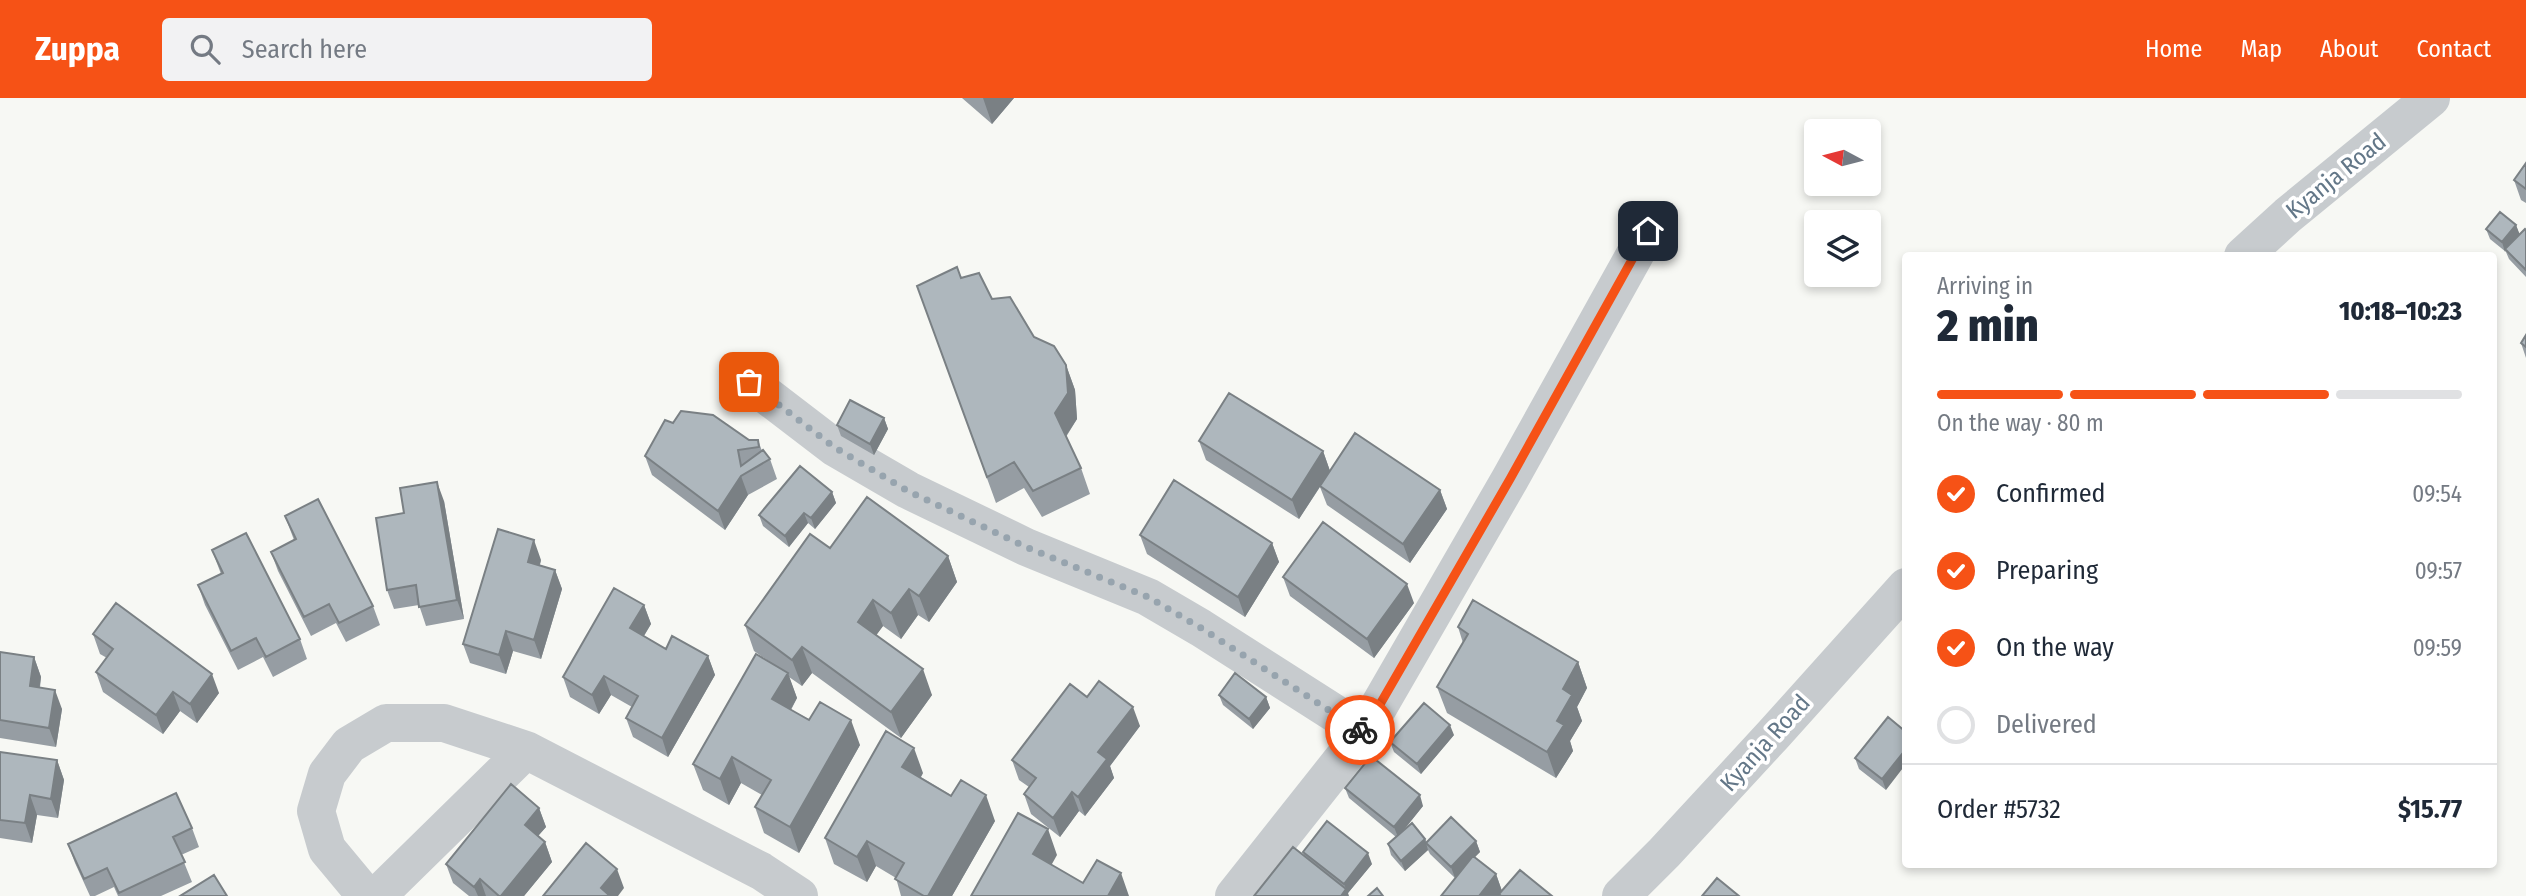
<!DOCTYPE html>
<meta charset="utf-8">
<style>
:root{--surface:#fff;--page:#f2f2f3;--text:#1f2937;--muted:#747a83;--line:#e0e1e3;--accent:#f65216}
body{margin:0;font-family:"Fira Sans Condensed",sans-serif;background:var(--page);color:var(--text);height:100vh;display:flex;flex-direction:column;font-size:26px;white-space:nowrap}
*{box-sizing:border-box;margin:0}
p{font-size:23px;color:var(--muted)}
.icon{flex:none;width:38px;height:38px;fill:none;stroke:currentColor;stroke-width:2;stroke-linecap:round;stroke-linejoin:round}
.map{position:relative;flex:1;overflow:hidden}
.drawer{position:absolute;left:1902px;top:154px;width:595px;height:616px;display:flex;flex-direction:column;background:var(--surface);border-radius:7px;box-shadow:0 4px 10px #0003}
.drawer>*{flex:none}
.needle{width:46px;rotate:277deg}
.fabs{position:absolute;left:1804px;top:21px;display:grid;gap:14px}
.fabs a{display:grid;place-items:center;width:77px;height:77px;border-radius:7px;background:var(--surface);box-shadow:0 4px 10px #0003;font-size:35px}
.pin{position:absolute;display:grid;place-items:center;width:60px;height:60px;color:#fff;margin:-30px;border-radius:14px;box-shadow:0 4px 10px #0006}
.courier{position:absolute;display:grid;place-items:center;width:70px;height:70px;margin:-35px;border:5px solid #f65216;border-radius:50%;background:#fff;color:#222;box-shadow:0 2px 9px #0007}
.summary em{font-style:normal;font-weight:800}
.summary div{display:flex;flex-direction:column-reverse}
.summary{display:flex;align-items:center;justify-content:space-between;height:119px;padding:0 35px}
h1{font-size:46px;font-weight:800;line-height:52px}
.bar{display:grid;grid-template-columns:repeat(4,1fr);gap:10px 7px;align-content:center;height:84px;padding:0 35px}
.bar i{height:9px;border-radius:5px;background:var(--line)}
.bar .current{background:var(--accent)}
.bar p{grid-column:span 4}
.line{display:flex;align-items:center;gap:18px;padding:0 35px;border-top:2px solid var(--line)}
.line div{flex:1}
ol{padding:0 35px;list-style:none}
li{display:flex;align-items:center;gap:21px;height:77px}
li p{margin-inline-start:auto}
li .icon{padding:7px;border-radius:50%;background:var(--accent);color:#fff;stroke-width:4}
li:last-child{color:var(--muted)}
li i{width:38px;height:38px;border:4px solid var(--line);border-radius:50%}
header{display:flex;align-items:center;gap:42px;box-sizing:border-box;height:98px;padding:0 35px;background:var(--accent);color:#fff}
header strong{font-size:33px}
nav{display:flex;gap:38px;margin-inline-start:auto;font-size:24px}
.search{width:490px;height:63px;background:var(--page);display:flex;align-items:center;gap:18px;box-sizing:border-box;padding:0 24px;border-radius:7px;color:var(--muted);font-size:26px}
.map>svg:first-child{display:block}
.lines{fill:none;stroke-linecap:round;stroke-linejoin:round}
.minor{stroke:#c7cbce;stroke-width:38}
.wall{fill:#969da3}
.shaded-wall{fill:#7a8084}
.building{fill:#aeb7bd;stroke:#7a8084;stroke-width:2}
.done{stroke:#97a4ae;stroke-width:7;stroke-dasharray:0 12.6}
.route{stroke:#f65216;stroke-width:9}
.labels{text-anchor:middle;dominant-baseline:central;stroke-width:7;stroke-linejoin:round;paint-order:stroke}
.street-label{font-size:24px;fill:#637788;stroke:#fff}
</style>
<header>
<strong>Zuppa</strong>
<div class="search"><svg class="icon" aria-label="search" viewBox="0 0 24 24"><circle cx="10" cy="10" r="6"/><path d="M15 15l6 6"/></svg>Search here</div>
<nav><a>Home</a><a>Map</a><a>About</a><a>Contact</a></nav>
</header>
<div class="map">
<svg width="2526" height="798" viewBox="0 0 2526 798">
<rect width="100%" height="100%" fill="#f7f8f4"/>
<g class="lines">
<path class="minor" d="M2243,158l45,-41 143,-117
M749,284l85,65 74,43 118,57 122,50 53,31 163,104
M366,798l-39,-47 -11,-38 11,-37 22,-29 37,-22h58l82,27
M377,798l149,-146 235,121 38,25
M1234,798l130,-164 146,-253 138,-248
M1621,798l43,-43 109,-118 133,-148"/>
</g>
<path class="wall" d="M962,0h52l-22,26z
M2526,65v40l-5,-3 -7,-20z
M2516,127l3,9 7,-4v47l-17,-18 -3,-7 -16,-13 -4,-10z
M961,180l31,21 74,66 9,25 2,29 -11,18 15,31 9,26 -48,23 -18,-29 -28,15 -79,-217z
M2526,237v23l-5,-15z
M884,320l4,11 -14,26 -33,-19 -4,-11z
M673,325l76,17h9l4,11 8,8 7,20 -29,16 -23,35 -73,-55 -7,-19z
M1199,343l124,10 7,20 110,19 7,19 -37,54 -83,-58 -7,-18 -21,32 -93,-59z
M832,394l4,11 -21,26 -7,-6 -19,24 -26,-21 -4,-11z
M444,403l20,118 -38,7 -7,-21 -25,4 -7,-19 17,-77z
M285,418l88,90 7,19 -34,17 -10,-19 -25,13 -33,-65 -7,-19 23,-12z
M1140,437l132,8 7,19 -34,55 -98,-63z
M830,450l118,8 9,26 -28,40 -11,-7 -17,24 -18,-13 -7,9 56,60 -31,43 -89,-65 -10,13 -13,-9 8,21 -6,12 69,35 -61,108 -35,-20 -9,-26 7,-12 -21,-12 -12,22 -26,-15 -10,-26 77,-102 -16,-11 -9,-26z
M212,452l88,89 7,20 -34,18 -10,-20 -25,13 -33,-65 -7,-20 23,-11z
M541,462l-1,5 15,5 7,19 -21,70 -28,-8 -7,23 -36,-11 -7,-19z
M1283,479l131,26 -40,55 -84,-62z
M644,507l7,19 -7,12 22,13 42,7 7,19 -47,82 -35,-20 -7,-19 6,-11 -21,-12 -12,19 -29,-17 -7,-20z
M1458,529l120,35 9,26 -10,19 5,14 -12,20 3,10 -17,27 -109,-65 -10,-26 26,-44z
M93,536l126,59 -22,30 -17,-12 -17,23 -60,-42 -7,-20 11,-14 -7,-4z
M0,554l34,5 7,20 -1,11 22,21 -6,38 -56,-9z
M1219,597l47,2 4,11 -17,21 -30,-24z
M1087,599l53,29 -30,40 4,12 -29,38 -6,-5 -19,26 -29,-23 -7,-20 5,-7 -10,-7 -7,-20z
M1888,619l-2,73 -27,-21 -4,-11z
M1454,637l-33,39 -27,-22 -4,-10z
M0,654l57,8 7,20 -6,38 -21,-3 -5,28 -32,-5z
M923,675l-2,4 74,44 -43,75h-51l-5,-18 -20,-12 -9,16 -33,-18 -9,-26z
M1345,690l78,18 -20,25 22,8 2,3 49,-1 4,11 -6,5 22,17 6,17 50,5h-111l14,-18 -25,-24 -2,-4 -23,21 -14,-16 -3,-11 8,-7 -47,-39z
M539,710l7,19 -8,9 7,6 7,20 -28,34h-55l-16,-13 -7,-19z
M192,730l7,19 -18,8 11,27 -31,14h-43l-4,-9 -19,9h-5l-15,-33 -7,-19z
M1303,754l69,12 -24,29 -44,-38z"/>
<path class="shaded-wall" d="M983,0h31l-22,26z
M2516,127l4,10 -15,14v3l-3,-10z
M1066,267l9,25 2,29 -13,20 -9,-26z
M884,320l4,11 -14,26 -4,-11z
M1323,353l7,20 -31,48 -7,-19z
M741,378l7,19 -23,35 -7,-19z
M437,384l7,19 20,118 -7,-19z
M1440,392l7,19 -37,54 -7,-19z
M832,394l4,11 -21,26 -4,-11z
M804,415l4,10 -19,24 -4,-11z
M534,442l7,20 -6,21 -7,-19z
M1272,445l7,19 -34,55 -7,-20z
M948,458l9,26 -28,40 -10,-26z
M555,472l7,19 -21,70 -7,-19z
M1407,486l7,19 -40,55 -7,-19z
M909,491l9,26 -17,24 -10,-26z
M873,502l10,26 -16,22 -9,-26z
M644,507l7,19 -14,23 -7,-19z
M506,533l7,20 -7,23 -7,-19z
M802,549l10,26 -10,13 -10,-26z
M708,558l7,19 -47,82 -6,-19z
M34,559l7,20 -4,28 -7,-19z
M1578,564l9,26 -10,19 5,14 -12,20 3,10 -17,27 -9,-26 16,-63z
M923,571l9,26 -31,43 -10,-26z
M788,575l9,25 -15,27 -10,-26z
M212,576l7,19 -22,30 -7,-19z
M604,578l7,19 -12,19 -7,-19z
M55,592l7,19 -6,38 -7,-19z
M173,594l7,19 -17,23 -7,-19z
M1266,599l4,11 -17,21 -4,-10z
M1133,609l7,19 -30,40 4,12 -29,38 -7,-19 20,-45z
M851,622l9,25 -61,108 -9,-26z
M1450,627l4,10 -33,39 -4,-10z
M914,650l9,25 -11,19 -10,-25z
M1906,651v15l-20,26 -4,-11z
M732,659l9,26 -12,22 -9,-26z
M57,662l7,20 -6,38 -7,-19z
M1072,694l7,19 -19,26 -7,-19z
M30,697l7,20 -5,28 -7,-20z
M986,697l9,26 -43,75h-24z
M1420,697l3,11 -25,31 -4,-10z
M539,710l7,19 -15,17 -6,-19z
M1048,731l9,26 -14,25 -10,-26z
M1425,741l3,11 -23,21 -4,-10z
M867,743l9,25 -9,16 -10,-25z
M1476,743l4,11 -25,26 -4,-11z
M545,744l7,20 -28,34h-23z
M1368,755l4,11 -24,29 1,3h-8l5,-7 -2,-5z
M617,771l7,19 -6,8h-14l-3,-8z
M1121,775l8,23h-21z
M1496,776l7,20h-4l1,2h-21z
M480,781l6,17h-8l-4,-9z"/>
<path class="building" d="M2526,65v26l-12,-9z
M2500,114l16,13 -14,17 -16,-13z
M2525,131l1,1v40l-21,-21z
M957,169l4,11 18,-5 13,26 18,-2 24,40 20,9 12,19 2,28 -13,20 26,55 -48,23 -19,-29 -27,15 -70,-191z
M2526,237v12l-5,-4z
M1229,295l94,58 -31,49 -93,-59z
M850,302l34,18 -14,26 -33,-19z
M681,313l32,4 36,25h9l1,7 -21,3 3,16 22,-16 7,9 -29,17 -23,35 -73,-55 20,-36 8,3z
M1355,335l85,57 -37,54 -83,-58z
M800,368l32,26 -21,26 -7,-5 -19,23 -26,-21z
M1174,382l98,63 -34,54 -98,-62z
M437,384l20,118 -38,7 -3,-22 -29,5 -11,-72 28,-5 -4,-25z
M867,399l81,59 -29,40 -10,-7 -18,24 -18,-13 -15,22 65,47 -32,43 -89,-65 -10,13 -47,-35 65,-91 20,14z
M318,401l55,107 -34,17 -10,-19 -25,13 -33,-65 25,-13 -11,-23z
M1323,424l84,62 -40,55 -84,-62z
M498,431l36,11 -6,22 27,8 -21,70 -28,-9 -7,24 -36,-11z
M246,435l54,106 -34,18 -10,-19 -25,13 -33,-66 25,-12 -11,-23z
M614,490l30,17 -14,23 36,21 6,-13 36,20 -46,82 -36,-20 12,-22 -34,-20 -12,19 -29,-18z
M1473,502l105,62 -15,27 9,6 -15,26 7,4 -17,27 -110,-65 31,-53 -10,-7z
M116,505l96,71 -22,30 -17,-12 -17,23 -60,-43 17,-23 -20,-15z
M0,554l34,5 -4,29 25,4 -6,38 -49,-8z
M756,556l32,19 -16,26 37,21 11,-18 31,18 -61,107 -35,-20 16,-27 -39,-23 -12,22 -27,-15z
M1235,575l31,24 -17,22 -30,-24z
M1099,583l34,26 -35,45 9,7 -29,38 -6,-5 -19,26 -29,-24 12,-16 -24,-18 58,-76 17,13z
M1424,605l26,22 -33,39 -27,-22z
M1888,619l18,15v17l-24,30 -27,-21z
M886,633l28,17 -12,19 49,29 10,-16 25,15 -58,101h-4l-29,-17 9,-16 -37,-22 -10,16 -32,-19z
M0,654l57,8 -6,39 -21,-4 -5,28 -25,-3z
M1371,658l49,39 -26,32 -49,-39z
M511,686l28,24 -14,17 20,17 -44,54h-2l-19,-17 -6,8 -28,-23z
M176,695l16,35 -19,9 12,25 -66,31 -12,-25 -23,11 -16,-35z
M1018,715l30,16 -15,25 50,29 14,-23 24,13 -13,23h-137z
M1451,719l25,24 -25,26 -25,-24z
M1327,723l41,32 -24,31 -41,-32z
M1412,725l13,16 -24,22 -13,-17z
M586,745l31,26 -16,19 9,8h-67z
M1293,749l53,42 -5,7h-87z
M1473,758l23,18 -17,22h-38z
M1520,772l32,26h-51l-2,-2z
M214,777l13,21h-47z
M1717,780l22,18h-37z
M1377,790l6,8h-15z"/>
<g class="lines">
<path class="done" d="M749,284l85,65 74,44 118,56 122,50 53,31 159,102"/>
<path class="route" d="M1360,632l4,2 146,-253 138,-248"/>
</g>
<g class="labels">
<g class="street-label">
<text transform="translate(2336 78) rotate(-39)">Kyanja Road</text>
<text transform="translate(1765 645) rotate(-48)">Kyanja Road</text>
</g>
</g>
</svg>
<div class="fabs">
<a><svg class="needle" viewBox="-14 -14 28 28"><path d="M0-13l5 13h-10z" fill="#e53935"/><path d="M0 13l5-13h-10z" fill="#747a83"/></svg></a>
<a><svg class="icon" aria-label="layers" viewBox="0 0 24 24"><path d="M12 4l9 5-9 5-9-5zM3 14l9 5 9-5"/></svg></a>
</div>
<div class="pin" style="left:749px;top:284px;background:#ea580c"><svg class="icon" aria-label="bag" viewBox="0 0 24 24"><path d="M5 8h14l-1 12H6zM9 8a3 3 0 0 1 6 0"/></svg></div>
<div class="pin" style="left:1648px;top:133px;background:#1f2937"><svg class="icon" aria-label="home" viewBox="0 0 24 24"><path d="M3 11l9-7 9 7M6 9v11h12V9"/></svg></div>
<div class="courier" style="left:1360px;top:632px"><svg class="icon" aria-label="bike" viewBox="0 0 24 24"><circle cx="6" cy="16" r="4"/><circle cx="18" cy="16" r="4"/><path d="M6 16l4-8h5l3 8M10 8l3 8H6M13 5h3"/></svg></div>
<section class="drawer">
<div class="summary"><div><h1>2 min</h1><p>Arriving in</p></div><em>10:18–10:23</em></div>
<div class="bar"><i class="current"></i><i class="current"></i><i class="current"></i><i></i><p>On the way · 80 m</p></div>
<ol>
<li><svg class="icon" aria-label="check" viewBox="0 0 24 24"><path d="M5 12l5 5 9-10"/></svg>Confirmed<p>09:54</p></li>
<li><svg class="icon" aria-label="check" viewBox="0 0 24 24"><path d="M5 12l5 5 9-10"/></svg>Preparing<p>09:57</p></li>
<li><svg class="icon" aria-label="check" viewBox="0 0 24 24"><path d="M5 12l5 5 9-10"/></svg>On the way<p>09:59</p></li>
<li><i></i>Delivered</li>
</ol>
<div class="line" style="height:91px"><div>Order #5732</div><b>$15.77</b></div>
</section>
</div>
